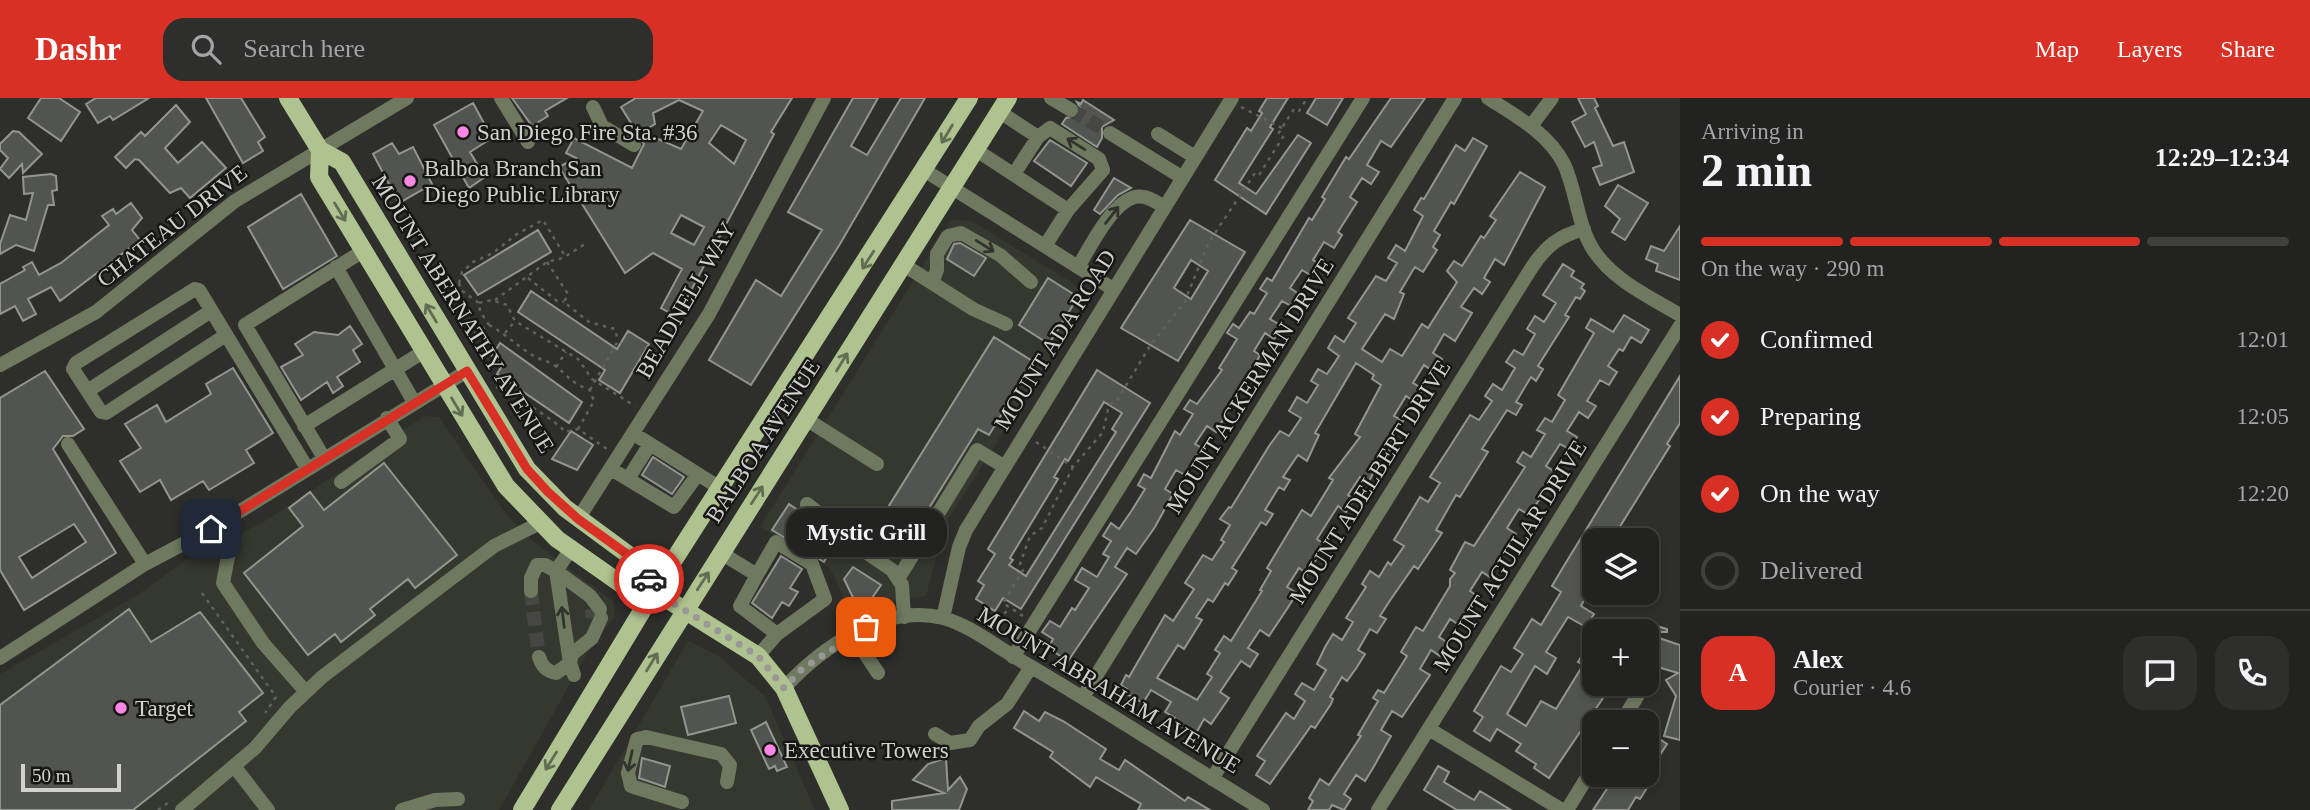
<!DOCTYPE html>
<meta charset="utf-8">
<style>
:root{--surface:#222320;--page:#2e2f2d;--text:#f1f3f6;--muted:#a2a4a5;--line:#3f403e;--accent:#d93025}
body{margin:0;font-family:"Times New Roman",serif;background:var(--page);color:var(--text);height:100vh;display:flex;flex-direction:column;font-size:26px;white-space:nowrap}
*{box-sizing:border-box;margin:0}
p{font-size:23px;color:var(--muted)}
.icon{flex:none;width:38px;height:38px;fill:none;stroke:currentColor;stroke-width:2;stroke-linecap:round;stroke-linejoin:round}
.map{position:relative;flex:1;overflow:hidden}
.side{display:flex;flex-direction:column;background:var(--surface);width:630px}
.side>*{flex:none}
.fabs{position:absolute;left:1582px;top:430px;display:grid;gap:14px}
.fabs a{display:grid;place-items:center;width:77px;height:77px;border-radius:14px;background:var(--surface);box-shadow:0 4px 10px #0003,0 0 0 2px var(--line);font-size:35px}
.scale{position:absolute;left:21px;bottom:18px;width:100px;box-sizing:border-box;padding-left:7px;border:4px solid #d1d2d0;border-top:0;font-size:19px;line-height:24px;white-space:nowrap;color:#d1d2d0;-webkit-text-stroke:5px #161715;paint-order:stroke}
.pin{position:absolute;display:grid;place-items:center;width:60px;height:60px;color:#fff;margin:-30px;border-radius:14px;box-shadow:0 4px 10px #0006}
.courier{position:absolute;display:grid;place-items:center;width:70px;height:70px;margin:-35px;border:5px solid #d93025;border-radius:50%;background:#fff;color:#222;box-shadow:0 2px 9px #0007}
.bubble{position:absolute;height:49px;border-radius:21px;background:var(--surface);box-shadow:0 4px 10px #0003,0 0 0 2px var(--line);font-size:23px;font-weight:600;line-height:49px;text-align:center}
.summary em{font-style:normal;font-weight:600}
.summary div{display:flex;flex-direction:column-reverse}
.summary{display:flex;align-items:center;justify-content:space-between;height:119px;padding:0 21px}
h1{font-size:46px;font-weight:600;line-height:52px}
.bar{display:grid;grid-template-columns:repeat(4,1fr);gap:10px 7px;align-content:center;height:84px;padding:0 21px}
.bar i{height:9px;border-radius:5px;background:var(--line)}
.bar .current{background:var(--accent)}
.bar p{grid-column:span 4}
.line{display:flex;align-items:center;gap:18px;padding:0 21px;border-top:2px solid var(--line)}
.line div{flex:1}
.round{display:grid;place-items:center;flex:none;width:74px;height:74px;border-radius:21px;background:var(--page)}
ol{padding:0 21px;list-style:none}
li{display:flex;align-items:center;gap:21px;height:77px}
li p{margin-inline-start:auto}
li .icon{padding:7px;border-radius:50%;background:var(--accent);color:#fff;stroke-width:4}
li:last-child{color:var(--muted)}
li i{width:38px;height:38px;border:4px solid var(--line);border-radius:50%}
header{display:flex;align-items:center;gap:42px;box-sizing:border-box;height:98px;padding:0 35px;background:var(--accent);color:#fff}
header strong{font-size:33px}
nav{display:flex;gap:38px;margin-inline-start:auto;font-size:24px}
.search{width:490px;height:63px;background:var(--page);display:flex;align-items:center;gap:18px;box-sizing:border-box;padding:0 24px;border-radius:21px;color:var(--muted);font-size:26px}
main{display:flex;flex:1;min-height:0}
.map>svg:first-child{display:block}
.built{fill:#35382f}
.building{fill:#525450;stroke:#939590;stroke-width:2;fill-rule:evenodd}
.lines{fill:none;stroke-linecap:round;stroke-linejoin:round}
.minor-tunnel{stroke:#464744;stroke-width:14;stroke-dasharray:14 7;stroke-linecap:butt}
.path{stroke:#61625e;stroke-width:2.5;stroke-dasharray:3.5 5;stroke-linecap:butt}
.minor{stroke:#6f7960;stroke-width:14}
.major{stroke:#afc390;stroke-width:18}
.oneway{stroke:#626d52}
.oneway2{stroke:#31342c}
.done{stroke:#989996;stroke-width:7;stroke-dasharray:0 12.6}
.route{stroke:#d93025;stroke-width:9}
.poi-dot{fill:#fc86e3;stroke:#161715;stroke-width:2.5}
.labels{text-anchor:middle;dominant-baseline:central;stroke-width:5;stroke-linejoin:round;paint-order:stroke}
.poi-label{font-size:23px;fill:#d1d2d0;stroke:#161715;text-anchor:start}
.street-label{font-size:23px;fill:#d1d2d0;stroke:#161715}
</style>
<header>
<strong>Dashr</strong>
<div class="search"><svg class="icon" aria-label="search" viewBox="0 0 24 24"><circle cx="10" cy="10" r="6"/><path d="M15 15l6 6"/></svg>Search here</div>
<nav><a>Map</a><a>Layers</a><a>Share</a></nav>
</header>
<main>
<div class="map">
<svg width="1680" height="712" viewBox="0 0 1680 712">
<rect width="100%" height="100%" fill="#2e2f2b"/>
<path class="built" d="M951,122l21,1 102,63 10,13 -2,10 -138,219 -18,70 -42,7 -32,12 -22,-47 -70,-41z
M425,318l14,1 67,97 28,28 80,60v15l-26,35 -89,158h-499v-136l136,-78 53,-38 73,-35z
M688,543l32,16 45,39 50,114h-226z"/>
<path class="building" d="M41,0h18l21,14 -19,29 -33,-23z
M96,0h53l-36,22 -3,-4 -12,7 -12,-19z
M206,0h35l24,39 -7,5 5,9 -20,12z
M512,0h55l-22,13 3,5 -16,10z
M636,0h156l-21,34 3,2 -97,183 -16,-9 21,-39 -29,-16 -28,20 -66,-106 17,-9 -10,-5 8,-15 58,30 12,-24 -23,-37zM679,2l24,11 -22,38 -39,-17 13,-8 -2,-11zM721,27l25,15 -12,24 -25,-21zM681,117l23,12 -10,18 -23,-12z
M853,0h25l-27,48 16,9 34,-57h24l-85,146 -89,141 -42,-25 47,-80 25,16 41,-66 -34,-18z
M1267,0h21l-18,29 3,2 -34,54 17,11 42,-59 13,8 -45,71 -51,-34 32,-52 4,3 11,-18 -3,-2z
M1316,0h27l-16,27 -20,-12z
M1391,0h34l-34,49 -10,-6 -14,24 12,7 -8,12 -9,-6 -12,19 7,5 -19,30 4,3 -8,13 -10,-6 -11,18 5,3 -8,12 -8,-5 -12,18 9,6 -8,12 -9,-5 -12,18 12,7 -8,13 -9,-6 -11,18 6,4 -9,17 -35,60 -9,-6 -12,18 7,4 -17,27 -9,-5 -11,19 8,5 -18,33 -19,27 -9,-6 -12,19 12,7 -59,87 -20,-13 5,-9 -11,-7 8,-11 10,6 12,-19 3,2 14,-22 -14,-8 7,-12 15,9 12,-20 -6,-3 8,-13 -8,-5 8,-13 8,6 13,-19 13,-21 -7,-4 6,-11 7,4 24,-47 5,4 13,-21 -9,-5 6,-9 7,4 25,-34 -3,-2 18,-29 -10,-6 6,-9 6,4 11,-16 4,2 13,-21 -7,-4 7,-11 5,3 37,-63 3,2 13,-21 -3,-2 24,-40 3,2z
M1578,0h16l4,8 -3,2 18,38 11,-4 10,30 -34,13 -7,-17 9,-3 -8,-23 -9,5 -13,-25 14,-8z
M1083,2l31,20 -12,7v11l-5,9 -35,-23 4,-6 13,-3 2,-6 -4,-7 4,2z
M473,5l19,35 -22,14 15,25 -16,11 -35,-63z
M176,7l14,17 -25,26 13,15 24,-21 24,26 -36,30 -9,-10 -11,5 -31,-33 -4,-1 -9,9 -11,-11 26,-25 4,4z
M13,33l6,1 23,22 -19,19 -1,-9 -13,14 -9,-9 8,-11 -8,-8v-6z
M1473,40l14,8 -33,58 -3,-2 -17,29 6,4 -7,12 4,3 -14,22 -8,-5 -2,3 -13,22 4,2 -10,25 -9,-5 -23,35 20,13 8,-13 12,7 20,-32 6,4 29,-46 -10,-11 7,-10 8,5 19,-30 3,2 12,-18 -6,-4 30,-44 25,15 -41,78 -9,-6 -11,19 6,4 -8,12 -8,-6 -13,19 11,6 -17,28 -11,-7 -11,19 9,6 -8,13 -10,-7 -11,18 10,6 -8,13 -9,-6 -12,20 9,5 -16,27 9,6 -13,1 -15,28 -8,-6 -12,18 6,4 -8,13 -8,-6 -21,33 8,6 -18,29 -8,-6 -12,19 10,6 -10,16 -18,27 -9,-6 -12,18 10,6 -8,13 -9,-6 -21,31 9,6 -18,26 -7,-5 -9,16 -22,-14 2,-3 -10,-6 6,-10 -20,-12 -8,13 -18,-10 2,-4 -6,-4 5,-10 3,2 36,-62 8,6 21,-32 -9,-6 18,-28 9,5 12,-18 -3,-2 9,-15 -10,-6 9,-12 2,1 38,-62 11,-15 9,5 12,-18 -12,-7 8,-14 10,6 11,-18 -7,-4 7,-12 9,5 12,-18 -11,-8 7,-12 9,6 12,-19 -8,-5 28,-42 10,5 11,-18 -9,-5 8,-13 9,6 18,-35 -9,-6 7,-12 3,1 32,-54 9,6zM1356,265l18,12 -2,4 9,6 -26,49 5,3 -31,41 4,2 -22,36 -9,-6 -35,58 4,3 -11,19 2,1 -31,50 -7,-5 -9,14 5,3 -13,21 5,3 -15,23 -40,-22 21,-33 6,4 18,-29 -6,-3 12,-18 5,3 12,-19 3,2 9,-14 -5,-3 29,-46 5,3 7,-11 -8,-4 14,-23 5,3 6,-10 -7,-3 15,-22 9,6 12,-26 -4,-2z
M1050,42l37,23 -16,23 -37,-25z
M392,45l7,11 14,-7 19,37 -33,19 -26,-49z
M51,76l5,2 1,14 -5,1 2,14h-6l-14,46 -18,-6 -16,9v-10l10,-29 16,5 7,-27 -9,1 -1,-17z
M1114,80l17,10 -13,7 -18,19 -6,-4z
M1618,87l30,18 -23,37 -13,-8 8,-13 -15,-13z
M301,96l36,62 -54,33 -35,-62z
M131,105l11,15 -10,12 8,10 -80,61 -9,-14 -23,12 8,15 -13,7 -8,-15 -15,8v-30l25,-14 -2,-3 9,-5 7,13 22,-12 48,-38 -7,-9 11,-7 3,5z
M1190,122l55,32 -67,109 -57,-33zM1191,162l17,11 -17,28 -17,-11z
M1680,128v54l-24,-9 2,-7 -12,-5 5,-13 13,5z
M538,132l13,22 -73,43 -14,-20z
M960,145l26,15 -12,18 -27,-17 7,-15z
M1563,166l11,7 -3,5 13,8 -3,4 4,3 -5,8 -4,-2 -11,18 4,2 -31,49 5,3 -7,12 -5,-4 -15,25 6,3 -6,10 -9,-5 -25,39 6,3 -28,45 -4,-2 -20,35 6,3 -24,36 -4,-3 -23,33 -11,17 6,3 -9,14 -7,-4 -12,21 7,4 -8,13 -10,14 -5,-4 -12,20 3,2 -2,5 -16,24 -4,-2 -41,58 -14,-9 9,-14 -8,-5 29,-43 8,6 11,-18 -10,-7 7,-11 12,7 12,-20 -9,-6 8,-17 8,-13 9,6 11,-18 -7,-4 20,-31 -4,-3 8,-13 9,6 9,-15 3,3 13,-19 -10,-6 26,-43 8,5 12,-19 -10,-6 19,-29 21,-33 9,5 13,-19 -7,-5 8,-12 9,6 13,-22 -9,-6 8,-12 9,5 12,-21 -8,-5 8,-13 9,6 12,-19 -13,-8z
M1048,180l30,19 -29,47 -30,-19z
M531,193l86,58 11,-18 21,13 -29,49 -21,-13 6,-10 -87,-58z
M1624,217l25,15 -8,13 -10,-6 -8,14 -4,-2 -11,17 9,6 -8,13 -9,-5 -13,21 9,5 -8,12 -9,-6 -12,19 10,6 -8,12 -9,-5 -14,22 9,6 -16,28 -10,15 -10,-6 -12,19 9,6 -10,16 -16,27 -8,-5 -12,19 10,7 -21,27 -9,-6 -11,18 9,6 -8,13 -9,-6 -11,19 10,6 -28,42 -10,-6 -11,19 10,6 -18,32 -8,13 -9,-6 -12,19 7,5 -7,11 -12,-5 -3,5h-21l5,-9 -4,-3 11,-19 9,6 32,-49 -3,-1 20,-34 -5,-3 5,-8 6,3 23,-37 -6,-4 15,-25 7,4 27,-45v-7l5,-6 -5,-3 15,-28 9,4 51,-79 -8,-5 6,-10 8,5 14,-23 -8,-4 8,-12 7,4 13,-22 -7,-5 36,-62 -8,-5 5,-9 22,13z
M350,228l12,18 -9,6 7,12 -23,15 6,9 -10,7 -6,-11 -26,18 -20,-33 22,-12 -8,-11 19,-12 24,3z
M994,239l40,25 -45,73 -11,-6 -65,105 -9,-6 -17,27 -20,-14z
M500,245l82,59 -13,21 -72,-49 6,-10 -11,-8z
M233,270l40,65 -27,17 8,13 -45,27 -6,-9 -32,19 -11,-20 -20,12 -20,-31 21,-13 -16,-24 32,-19 9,17 45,-28 -5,-10z
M1097,272l53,33 -129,206 -18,-11 -8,13 -19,-12 8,-14 -6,-4 17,-27 -7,-5zM1104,304l18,11 -10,16 4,3 -90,144 -17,-11 4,-5 -3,-2 48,-79 -4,-2 11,-18 3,2z
M45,273l39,58 -11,7h-10l-10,13 63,104 -92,57 -24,-40v-172zM74,426l12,18 -54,36 -13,-21z
M1680,278v47l-13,21 3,2 -54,87 -5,-2 -6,10h-11v41l-13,24 13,8 -8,13 -18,-10 -22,35 10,6 -9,16 -12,-8 -28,48 19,12 15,-25 15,8 27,-44 -5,-3 7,-11 4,3 5,-7v33l-5,9 14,9 -54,80 -15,-10 2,-4 -20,-13 5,-7 -24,-15 -7,12 -16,-10 9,-14 -9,-6 27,-45 10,6 12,-18 -9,-6 18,-29 9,6 11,-18 9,-15 -9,-6 10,-17z
M571,333l22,14 -16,25 -25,-11z
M653,359l31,20 -12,17 -30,-19z
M384,365l73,92 -42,33 -7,-9 -38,30 5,6 -34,27 -6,-8 -27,21 -64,-82 59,-47 -14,-18 21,-16 14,18z
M789,406l16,11 -3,5 5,3 -2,4 29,19 -10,16 -52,-32z
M781,458l21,13 -12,19 8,4 -9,14 -7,-4 -10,16 -20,-15z
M853,469l28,18 -9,13 -15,8 -13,-27z
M129,511l22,33 49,-30 63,81 -24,19 7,9 -113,89h-133v-105z
M1636,522l31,9v3h-34z
M1647,536l33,11v95l-16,-4 12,-40 -10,-16 12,-7 -31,-9z
M729,598l7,27 -48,12 -7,-28z
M1024,613l15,10 6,-9 18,9 43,28 -6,10 19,11 6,-10 60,41 3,-4 22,13h-72l3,-6 -45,-27 -6,10 -40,-30 3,-5 -39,-24z
M766,624l21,45 -10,4 -2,-5 -6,3 -18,-39z
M1647,633l20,13 -20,31h8l-15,24 -4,-2 -8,13h-35l23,-35h31z
M642,660l28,8 -5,21 -26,-9z
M946,660l2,32 12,-13 7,12 -8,21h-67v-9l52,-8 -31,-13 15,-16z
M1438,668l11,6 -5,10 30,18 6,-9 31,19h-54l-33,-20z"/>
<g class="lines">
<path class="minor-tunnel" d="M1071,12l39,23
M531,493l8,66
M592,511l1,9"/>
<path class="path" d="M1241,9l41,21
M547,164l21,32 -4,8 25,20 26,7 3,12
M528,180l29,23 7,1
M459,185l3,-11 11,-10 20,-9 24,-19 26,-14 22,36
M435,191l16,-7 8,1 2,7 18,13 1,8 9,14
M495,202l52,-38 16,-4 22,-14
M479,205l12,-3 16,5 8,16 63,38 14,20 43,27
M505,235l9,-11
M467,240l22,-13c17,9 29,22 45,31 6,4 15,5 20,9 15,11 16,18 36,25l4,11 -16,28
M556,269l10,-15
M496,289c8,1 65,37 69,45l13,-3 29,20
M590,292l28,-49 3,2
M1036,344l37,25 30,-35 6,-27 8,-5 33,-54 34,-43 25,-61 46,-69 4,2 24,-38 -5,-3 16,-25 5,2 8,-13
M202,495l74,104 -11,16
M1023,518l-20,-13 20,-33 -3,-6 10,-28 12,-8 31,-61
M995,530l14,-21
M158,712l14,-10"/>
<path class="minor" d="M501,0l27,44
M1051,0l20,12
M1488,0c28,18 60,35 76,66 13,28 13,61 30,87 20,30 56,46 86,64
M593,9l9,19 32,19
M1000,14l38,25 -24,37
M1531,28l21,-28
M1110,35l73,45
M1158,36l37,23
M1038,39l12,-9 49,31 4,11 -35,40
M976,52l92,60 -23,36
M924,72l189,119
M904,167l69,44 33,15
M336,169l78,135
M1078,169c12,-19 39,-77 66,-70 7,1 15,7 21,10
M932,185l5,-13v-16l11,-18 13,-3 39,22 31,27
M226,237l-120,78 -5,-1 -28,-43 3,-6 119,-74 4,1 108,178
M0,267l96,-53 139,-111 172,-103
M89,292l122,-79
M806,321l71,45
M304,328l119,-74
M634,336l86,54
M68,346l77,120
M324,360l-79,-133 118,-74
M611,371l63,38 24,-33
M628,381l22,-35
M341,384l59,-43 -13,-21
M807,406l31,24 16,16 38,26 10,15 2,32
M578,421l131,-205 115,-216
M211,431l17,28 -5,26 40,60 43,49
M571,451l-15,22 34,25 10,13
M721,455l36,22 -17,31 37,28 48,-35 -13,-35 -36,-22 -19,33
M898,481l79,-129 28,17
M531,493v-13l6,-13h8l11,6 14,92 -14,10c-10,-2 -14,-7 -17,-16
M943,520l16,-71 7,-17 266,-432
M852,536l26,39
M758,558l19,-22
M1013,559l350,-559
M0,560l145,-94 66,-35 256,-158
M574,577l-4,-12 2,-9 20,-16 9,-20
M784,590c37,-40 100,-85 159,-70 26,7 51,27 75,41 83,48 163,101 245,151
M1083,599l372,-599
M1621,625l17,-28
M1429,631l133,81
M935,636l15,9 20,-3 9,-14 28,-22 24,-37
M234,668l34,44
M1212,681l320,-512c15,-22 27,-31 52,-38
M682,704l-51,-16 -3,-13 9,-34 9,-2 75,17 9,11 -3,17
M182,712l73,-62 35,-41 32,-30 172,-131 46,-23
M402,712l33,-10 23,-1
M1378,712l302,-484
M1567,712l27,-44"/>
<path class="major" d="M288,0l32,52 22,12 185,307 38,39 80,59 9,24
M320,52l-1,27 187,309 51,53 74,52h23l104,65 26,32 56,122
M522,712l132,-219 315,-493
M560,712l448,-712"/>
</g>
<defs><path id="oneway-shaft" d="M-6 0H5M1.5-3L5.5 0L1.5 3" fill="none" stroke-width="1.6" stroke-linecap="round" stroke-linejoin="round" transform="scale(1.75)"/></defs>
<g class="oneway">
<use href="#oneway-shaft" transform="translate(947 36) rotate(121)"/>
<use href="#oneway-shaft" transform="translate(340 114) rotate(59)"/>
<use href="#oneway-shaft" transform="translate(868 162) rotate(123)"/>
<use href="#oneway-shaft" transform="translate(431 215) rotate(-121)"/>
<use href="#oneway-shaft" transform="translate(842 264) rotate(-58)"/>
<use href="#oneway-shaft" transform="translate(457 309) rotate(59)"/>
<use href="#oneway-shaft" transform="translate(757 397) rotate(-57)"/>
<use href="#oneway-shaft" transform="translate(703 483) rotate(-57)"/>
<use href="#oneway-shaft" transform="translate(652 564) rotate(-58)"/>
<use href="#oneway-shaft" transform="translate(551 663) rotate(122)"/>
</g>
<g class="oneway2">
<use href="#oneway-shaft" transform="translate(1076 46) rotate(-148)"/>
<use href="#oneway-shaft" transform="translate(1112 117) rotate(-52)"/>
<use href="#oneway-shaft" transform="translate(985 148) rotate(32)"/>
<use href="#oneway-shaft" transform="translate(563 519) rotate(-97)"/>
<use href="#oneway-shaft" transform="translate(630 663) rotate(102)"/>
</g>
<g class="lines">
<path class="done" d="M649,481l5,12 104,65 26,32 17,-18 65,-43"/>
<path class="route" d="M211,431l256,-158 60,98 21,23 30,27 67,48 4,12"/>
</g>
<g class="poi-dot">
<circle cx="463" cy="34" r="7"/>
<circle cx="410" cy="83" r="7"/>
<circle cx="121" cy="610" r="7"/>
<circle cx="770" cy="652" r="7"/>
</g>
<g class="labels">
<g class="poi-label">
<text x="477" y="34">San Diego Fire Sta. #36</text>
<text x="424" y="70">Balboa Branch San<tspan x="424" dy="26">Diego Public Library</tspan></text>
<text x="135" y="610">Target</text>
<text x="784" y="652">Executive Towers</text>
</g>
<g class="street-label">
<text transform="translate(172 128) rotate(-38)">CHATEAU DRIVE</text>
<text transform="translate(686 202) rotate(-60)">BEADNELL WAY</text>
<text transform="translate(463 216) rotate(58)">MOUNT ABERNATHY AVENUE</text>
<text transform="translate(1055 242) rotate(-58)">MOUNT ADA ROAD</text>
<text transform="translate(1250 288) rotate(-58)">MOUNT ACKERMAN DRIVE</text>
<text transform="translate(763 343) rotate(-57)">BALBOA AVENUE</text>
<text transform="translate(1370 384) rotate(-58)">MOUNT ADELBERT DRIVE</text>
<text transform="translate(1510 458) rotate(-58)">MOUNT AGUILAR DRIVE</text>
<text transform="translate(1109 592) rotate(31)">MOUNT ABRAHAM AVENUE</text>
</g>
</g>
</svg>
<div class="fabs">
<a><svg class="icon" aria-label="layers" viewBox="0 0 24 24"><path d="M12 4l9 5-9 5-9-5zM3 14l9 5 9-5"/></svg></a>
<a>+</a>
<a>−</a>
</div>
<div class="scale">50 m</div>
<div class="pin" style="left:866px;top:529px;background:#ea580c"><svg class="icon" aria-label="bag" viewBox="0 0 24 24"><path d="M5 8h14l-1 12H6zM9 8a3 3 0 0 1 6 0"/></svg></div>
<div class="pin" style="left:211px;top:431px;background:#1f2937"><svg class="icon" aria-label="home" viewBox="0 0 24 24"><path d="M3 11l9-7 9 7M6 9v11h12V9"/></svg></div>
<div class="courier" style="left:649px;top:481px"><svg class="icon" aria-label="car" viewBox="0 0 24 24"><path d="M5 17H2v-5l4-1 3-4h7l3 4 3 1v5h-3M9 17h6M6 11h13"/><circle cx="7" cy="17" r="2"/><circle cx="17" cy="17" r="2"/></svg></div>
<div class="bubble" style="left:786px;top:410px;width:161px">Mystic Grill</div>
</div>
<section class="side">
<div class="summary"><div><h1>2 min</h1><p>Arriving in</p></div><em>12:29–12:34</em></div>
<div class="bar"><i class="current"></i><i class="current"></i><i class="current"></i><i></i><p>On the way · 290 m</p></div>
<ol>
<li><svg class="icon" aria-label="check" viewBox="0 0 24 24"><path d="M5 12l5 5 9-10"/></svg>Confirmed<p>12:01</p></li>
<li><svg class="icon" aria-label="check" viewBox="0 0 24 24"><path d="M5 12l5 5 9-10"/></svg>Preparing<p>12:05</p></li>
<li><svg class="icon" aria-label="check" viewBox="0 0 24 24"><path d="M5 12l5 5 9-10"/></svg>On the way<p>12:20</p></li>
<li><i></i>Delivered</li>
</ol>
<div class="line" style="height:126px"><b class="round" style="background:var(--accent);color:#fff">A</b><div><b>Alex</b><p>Courier · 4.6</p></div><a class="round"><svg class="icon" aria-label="chat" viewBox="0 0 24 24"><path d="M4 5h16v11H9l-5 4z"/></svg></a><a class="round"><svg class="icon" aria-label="phone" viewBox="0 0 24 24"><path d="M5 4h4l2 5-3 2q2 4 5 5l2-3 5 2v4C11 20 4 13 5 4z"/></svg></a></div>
</section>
</main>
